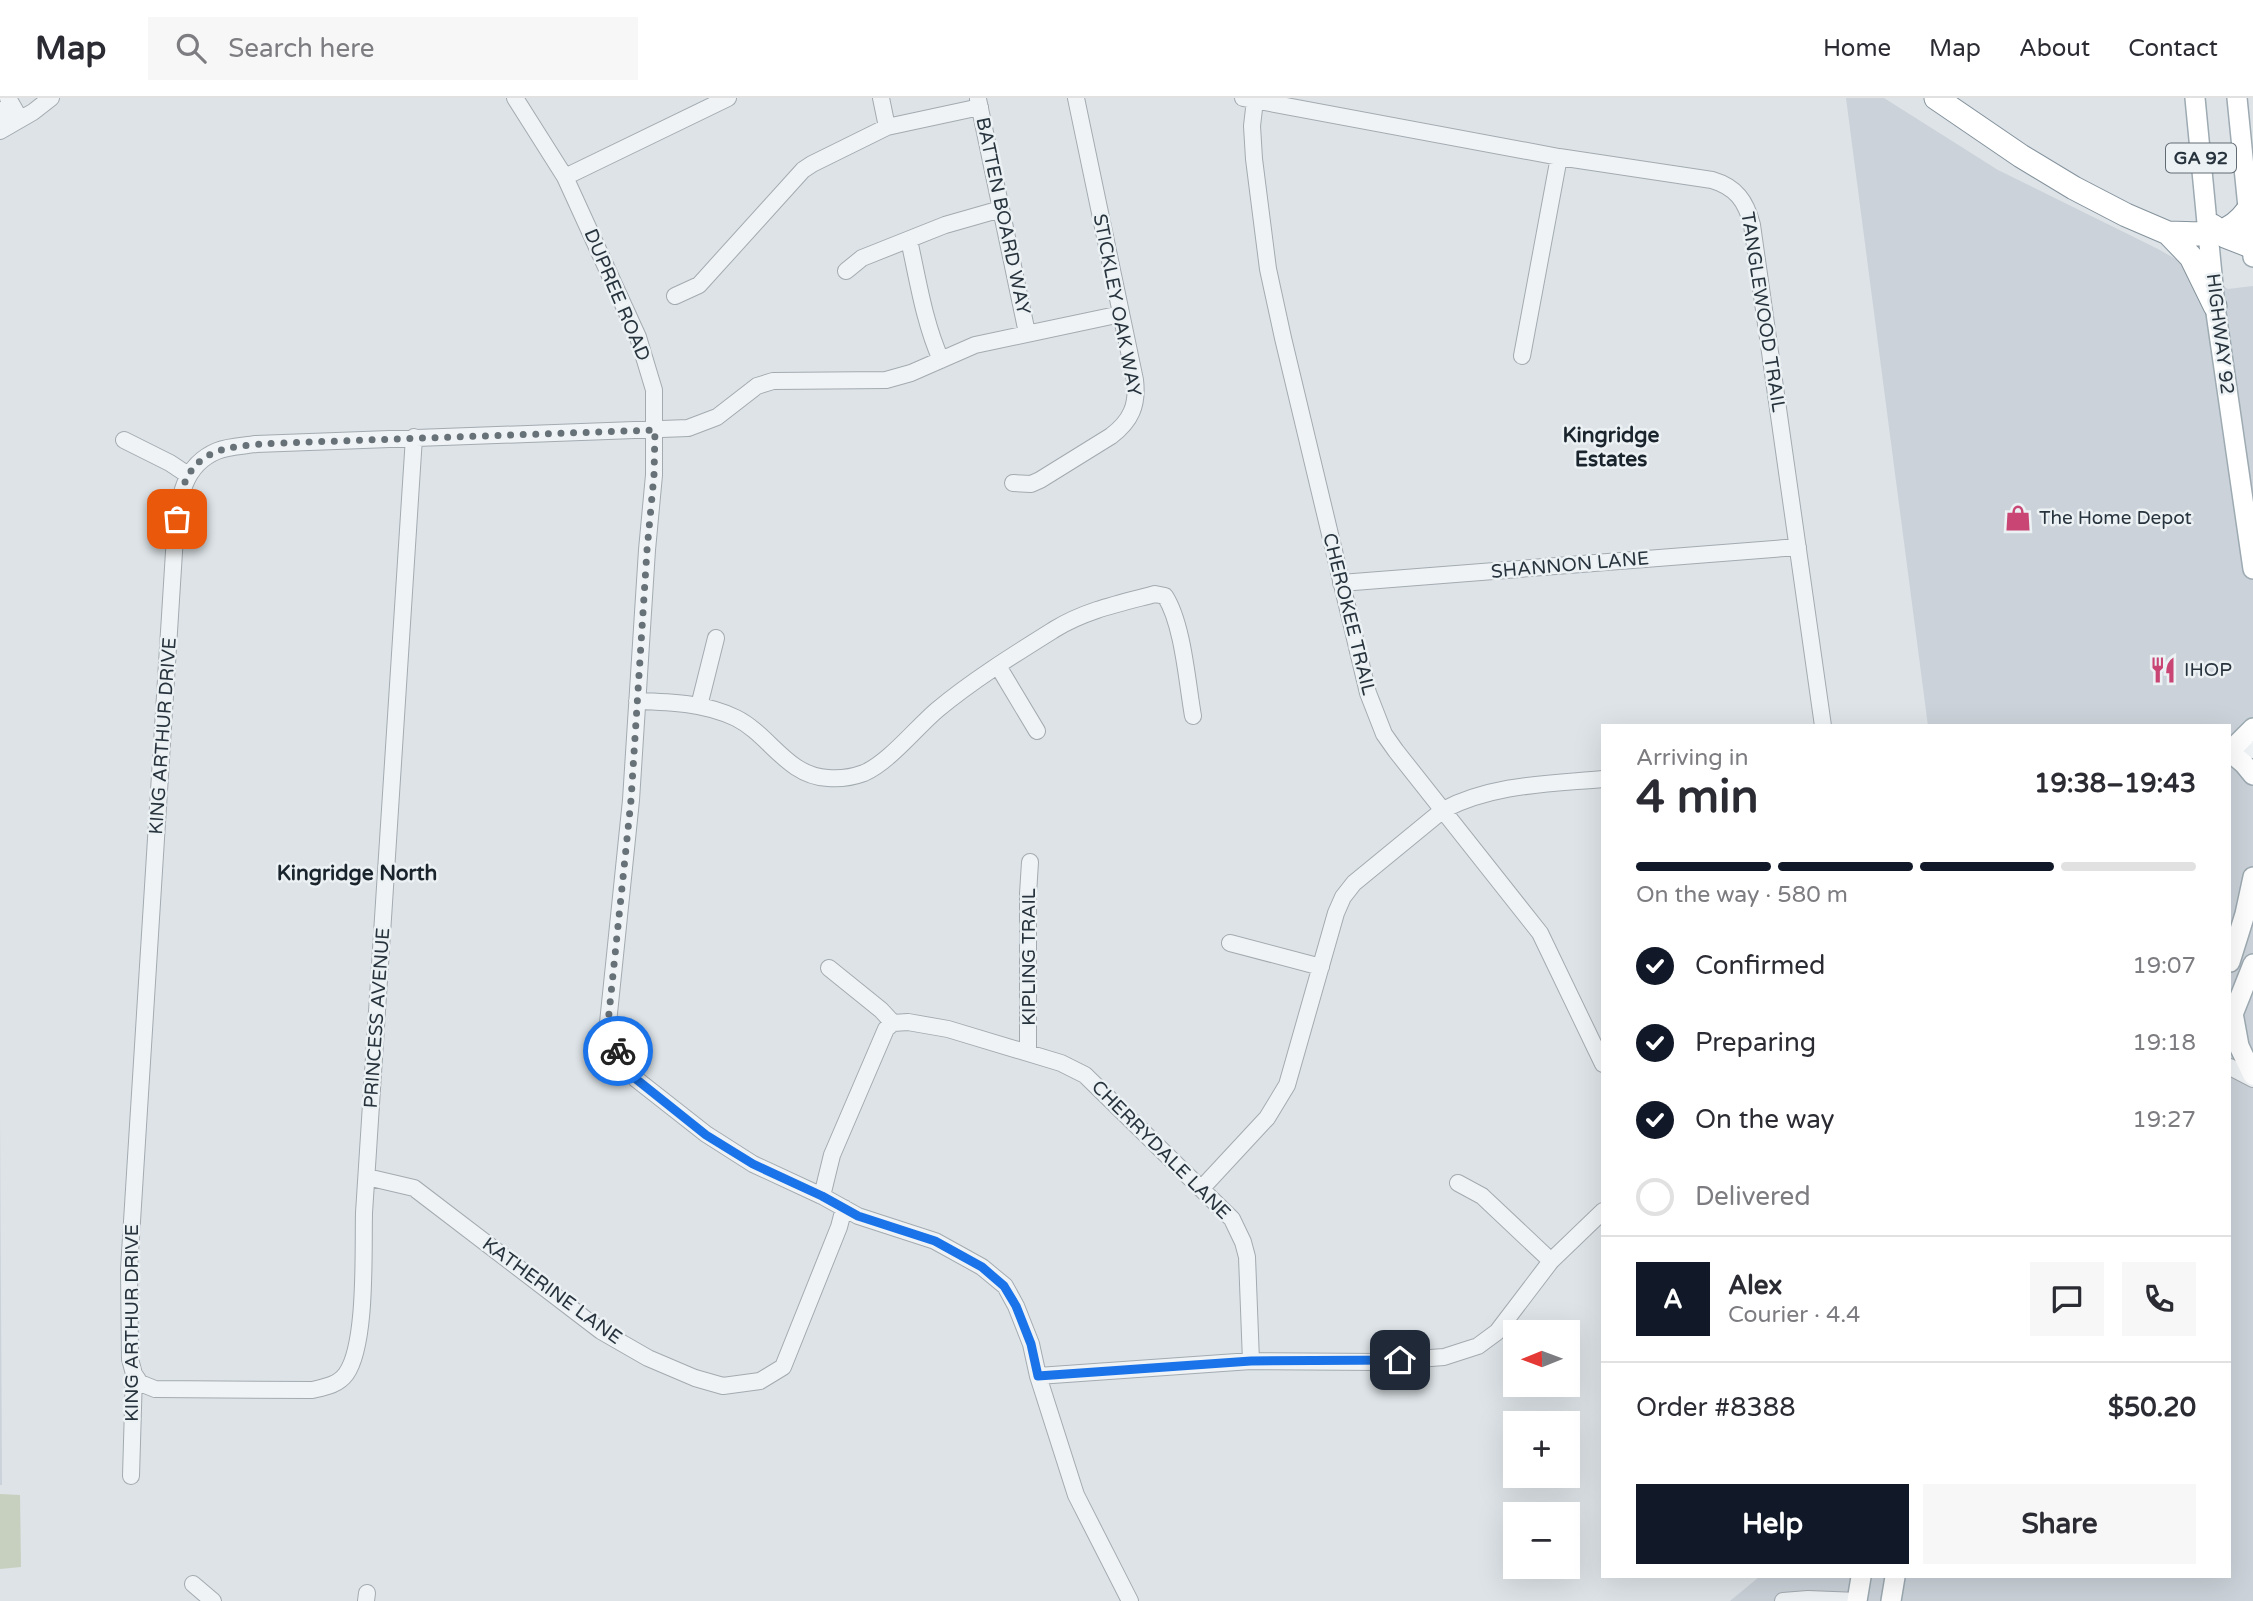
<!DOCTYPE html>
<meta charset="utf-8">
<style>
:root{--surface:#fff;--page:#f7f7f7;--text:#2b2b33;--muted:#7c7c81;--line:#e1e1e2;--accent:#111827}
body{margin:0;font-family:"Varela Round",sans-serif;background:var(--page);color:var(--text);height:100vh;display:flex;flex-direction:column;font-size:26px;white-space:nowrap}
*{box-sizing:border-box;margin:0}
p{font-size:23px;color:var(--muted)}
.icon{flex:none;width:38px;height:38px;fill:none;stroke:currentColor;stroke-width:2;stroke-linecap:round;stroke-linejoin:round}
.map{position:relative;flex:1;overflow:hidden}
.drawer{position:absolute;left:1601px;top:626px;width:630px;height:854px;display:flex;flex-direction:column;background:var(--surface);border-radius:0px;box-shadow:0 7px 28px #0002}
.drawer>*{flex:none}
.needle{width:46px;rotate:269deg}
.tools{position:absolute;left:1503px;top:1222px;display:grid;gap:14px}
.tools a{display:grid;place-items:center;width:77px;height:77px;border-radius:0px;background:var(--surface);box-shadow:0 7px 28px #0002;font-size:35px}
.pin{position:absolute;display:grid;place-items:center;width:60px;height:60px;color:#fff;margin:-30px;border-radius:14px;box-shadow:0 4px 10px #0006}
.courier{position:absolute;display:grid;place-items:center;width:70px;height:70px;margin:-35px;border:5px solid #1a73e8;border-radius:50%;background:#fff;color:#222;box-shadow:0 2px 9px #0007}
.summary em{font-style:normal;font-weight:700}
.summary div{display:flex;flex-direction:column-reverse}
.summary{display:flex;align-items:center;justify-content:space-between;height:119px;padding:0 35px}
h1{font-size:46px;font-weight:700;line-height:52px}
.bar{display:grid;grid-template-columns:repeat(4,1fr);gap:10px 7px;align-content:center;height:84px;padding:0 35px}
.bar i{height:9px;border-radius:5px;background:var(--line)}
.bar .active{background:var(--accent)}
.bar p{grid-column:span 4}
.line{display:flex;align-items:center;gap:18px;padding:0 35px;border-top:2px solid var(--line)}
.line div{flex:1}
.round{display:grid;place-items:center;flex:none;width:74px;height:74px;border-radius:0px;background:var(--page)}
ol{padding:0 35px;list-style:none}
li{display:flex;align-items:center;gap:21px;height:77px}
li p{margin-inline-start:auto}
li .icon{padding:7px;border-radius:50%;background:var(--accent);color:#fff;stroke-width:4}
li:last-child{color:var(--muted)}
li i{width:38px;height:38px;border:4px solid var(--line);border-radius:50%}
.action{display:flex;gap:14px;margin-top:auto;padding:14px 35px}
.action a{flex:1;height:80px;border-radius:0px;background:var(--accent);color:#fff;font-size:28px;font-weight:700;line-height:80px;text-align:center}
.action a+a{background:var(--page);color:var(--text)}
header{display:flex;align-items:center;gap:42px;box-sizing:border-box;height:98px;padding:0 35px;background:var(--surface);border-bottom:2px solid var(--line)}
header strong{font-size:33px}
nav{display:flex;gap:38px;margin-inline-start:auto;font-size:24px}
.search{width:490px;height:63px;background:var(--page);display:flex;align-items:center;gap:18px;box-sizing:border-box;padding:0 24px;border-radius:0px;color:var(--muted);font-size:26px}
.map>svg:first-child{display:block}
.built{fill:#cbd2d9}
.green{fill:#c7d0bf}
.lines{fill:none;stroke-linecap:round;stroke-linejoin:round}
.minor-casing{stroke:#a3abb1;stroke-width:18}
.major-casing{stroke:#9daab2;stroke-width:22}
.highway-casing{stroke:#85939d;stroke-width:25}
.minor{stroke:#f0f3f5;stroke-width:16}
.major{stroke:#fff;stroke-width:19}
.highway{stroke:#fff;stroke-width:23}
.done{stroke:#677178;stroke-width:7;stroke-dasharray:0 12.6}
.route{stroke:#1a73e8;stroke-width:9}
.labels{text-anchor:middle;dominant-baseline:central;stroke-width:5;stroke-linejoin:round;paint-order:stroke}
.shield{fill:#ecf1f4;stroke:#626c74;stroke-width:2}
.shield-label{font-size:18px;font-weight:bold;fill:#27333d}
.street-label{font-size:19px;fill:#27333d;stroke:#ecf1f4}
.poi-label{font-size:19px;fill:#27333d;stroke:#ecf1f4;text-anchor:start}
.neighbourhood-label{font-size:21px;font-weight:bold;fill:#1a242d;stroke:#ecf1f4}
</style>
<header>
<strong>Map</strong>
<div class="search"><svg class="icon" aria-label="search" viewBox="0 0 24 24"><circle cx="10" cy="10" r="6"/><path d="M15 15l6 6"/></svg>Search here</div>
<nav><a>Home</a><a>Map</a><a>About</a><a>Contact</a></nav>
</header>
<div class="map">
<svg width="2253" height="1503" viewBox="0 0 2253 1503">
<rect width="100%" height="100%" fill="#dde3e7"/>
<path class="built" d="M1846,0h38l114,72 160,79 70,40 25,-3v1315h-523l29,-24h471v-851h-302z
M0,1017l2,370h-2z"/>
<path class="green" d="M0,1396l20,1 1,72 -21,2z"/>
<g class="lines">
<g class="minor-casing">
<path id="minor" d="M8,0l12,21
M515,0l50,79 73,160 16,53v85l-7,75 -16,250 -23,223 6,20 9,18 13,18 70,55 47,30 69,32 36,20 77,25 47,26 23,19 11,20 15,38 7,32 38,119 54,106
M881,0l6,29
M1243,0l316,59 153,23c24,7 34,21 40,45l71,501
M978,1l49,234
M1255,2l-3,26 2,33 14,110 15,69 85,355 16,41 12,17 144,182 63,131
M0,12l9,15
M0,33l33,-19 18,-14
M565,79l163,-79
M909,142c9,40 15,82 32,120
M846,173l16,-13 83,-33 56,-16
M675,198l24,-11 104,-115 9,-6 75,-37 93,-20
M1522,258l37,-199
M124,342l46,23 18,12
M1013,385l18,1 9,-4 71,-44c20,-15 27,-31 24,-56l-59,-282
M1341,485l457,-36
M998,568l39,65
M637,603c34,1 68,2 99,17 34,17 51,58 92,60 11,1 25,-1 36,-5 24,-10 52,-45 73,-63 36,-30 78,-56 118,-81 31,-19 66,-26 100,-35l10,2c18,28 22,86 28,120
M699,608l17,-68
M2230,651l23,1
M1230,845l91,24
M829,870l52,42 12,13
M1028,954v-158l2,-32
M2230,969l23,12
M367,1079l47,11 187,143 47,27 47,20 28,8 37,-5 23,-14 56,-140 5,-19
M1458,1085l24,13 69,65
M1201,1091l66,-71 20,-33 49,-172 7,-16 11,-14 89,-73c50,-26 105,-26 160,-31
M822,1098l10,-41 54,-126 7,-6 15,-1 40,7 113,34 24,12 147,144 11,23 4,15 4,104
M134,1276l6,9 15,6 157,1c13,-3 26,-5 34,-16 21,-29 17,-123 18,-161l50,-776
M1038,1278l213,-15 127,1 66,-5 34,-11 19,-14 54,-71 52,-50
M131,1378l3,-102 -4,-15 -1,-90 46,-733c4,-34 6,-70 42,-85 12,-5 27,-5 39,-7l432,-16 29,-11 40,-31 16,-5 113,-1 25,-7 64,-28 146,-31
M193,1486l20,17
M366,1503l1,-8
M1783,1503l25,-2 50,2"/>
</g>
<g class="major-casing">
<path id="major" d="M2195,0l20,208 38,263
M2237,0l16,159
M2232,651l21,-21
M2230,654l14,12 9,11
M2230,864l15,-48 8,-37
M2233,915l6,33 14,29
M2230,924l23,-58
M1857,1503l4,-24
M1891,1503l4,-24"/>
</g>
<g class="highway-casing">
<path id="highway" d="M1936,0l85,58 53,32 52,27 42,18 23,24 24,49
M2213,128l12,10 28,11
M2168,135c35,0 57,8 80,-23"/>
</g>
<use href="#minor" class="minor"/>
<use href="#major" class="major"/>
<use href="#highway" class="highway"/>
</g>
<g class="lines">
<path class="done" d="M177,421c6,-72 44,-73 105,-76l373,-13 -1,45 -7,75 -16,250 -23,223 10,28"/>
<path class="route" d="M618,953l18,28 70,56 47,29 69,32 36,20 77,25 47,26 22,19 12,20 15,38 7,32 213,-15 149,-1"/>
</g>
<defs>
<g id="shop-bare" transform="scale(2.1)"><path d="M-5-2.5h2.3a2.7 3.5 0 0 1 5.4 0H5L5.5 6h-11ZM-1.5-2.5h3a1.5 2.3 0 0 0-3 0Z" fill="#c94573" stroke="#ecf1f4" stroke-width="2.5" paint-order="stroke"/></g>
<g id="restaurant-bare" transform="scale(2.1)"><path d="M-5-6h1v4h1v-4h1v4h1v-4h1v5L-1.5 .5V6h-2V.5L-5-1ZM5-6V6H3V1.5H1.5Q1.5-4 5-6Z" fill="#c94573" stroke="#ecf1f4" stroke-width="2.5" paint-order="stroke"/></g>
</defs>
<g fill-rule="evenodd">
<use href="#shop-bare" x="2018" y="420"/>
<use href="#restaurant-bare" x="2163" y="572"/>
</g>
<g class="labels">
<rect class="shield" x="2166" y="45.5" width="70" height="29" rx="5"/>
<g class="shield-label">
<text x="2201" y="60">GA 92</text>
</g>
<g class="street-label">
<text transform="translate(1003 118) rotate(78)">BATTEN BOARD WAY</text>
<text transform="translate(617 197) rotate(67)">DUPREE ROAD</text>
<text transform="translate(1117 207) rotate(79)">STICKLEY OAK WAY</text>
<text transform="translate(1763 214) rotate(81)">TANGLEWOOD TRAIL</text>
<text transform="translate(2220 236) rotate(83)">HIGHWAY 92</text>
<text transform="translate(1570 467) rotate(-5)">SHANNON LANE</text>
<text transform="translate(1349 516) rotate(76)">CHEROKEE TRAIL</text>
<text transform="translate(163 638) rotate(-86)">KING ARTHUR DRIVE</text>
<text transform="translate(1029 859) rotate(-90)">KIPLING TRAIL</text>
<text transform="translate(377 920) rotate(-86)">PRINCESS AVENUE</text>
<text transform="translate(1161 1052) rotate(45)">CHERRYDALE LANE</text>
<text transform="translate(552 1193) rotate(36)">KATHERINE LANE</text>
<text transform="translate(132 1225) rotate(-90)">KING ARTHUR DRIVE</text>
</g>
<g class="poi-label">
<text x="2039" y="420">The Home Depot</text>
<text x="2184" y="572">IHOP</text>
</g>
<g class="neighbourhood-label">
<text x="1611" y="337">Kingridge<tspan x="1611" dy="24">Estates</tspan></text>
<text x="357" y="775">Kingridge North</text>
</g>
</g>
</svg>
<div class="tools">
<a><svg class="needle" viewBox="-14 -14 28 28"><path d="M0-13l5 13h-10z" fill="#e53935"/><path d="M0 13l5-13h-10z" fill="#7c7c81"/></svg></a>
<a>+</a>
<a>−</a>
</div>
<div class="pin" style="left:177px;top:421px;background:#ea580c"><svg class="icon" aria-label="bag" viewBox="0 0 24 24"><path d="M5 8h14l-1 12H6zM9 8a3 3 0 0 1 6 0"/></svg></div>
<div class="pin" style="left:1400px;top:1262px;background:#1f2937"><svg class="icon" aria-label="home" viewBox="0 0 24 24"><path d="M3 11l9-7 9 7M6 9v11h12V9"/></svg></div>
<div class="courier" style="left:618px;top:953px"><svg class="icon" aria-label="bike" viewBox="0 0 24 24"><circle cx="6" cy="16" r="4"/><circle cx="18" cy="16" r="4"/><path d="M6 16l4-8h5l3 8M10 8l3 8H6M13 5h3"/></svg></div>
<section class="drawer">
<div class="summary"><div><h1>4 min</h1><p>Arriving in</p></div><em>19:38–19:43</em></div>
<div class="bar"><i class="active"></i><i class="active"></i><i class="active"></i><i></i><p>On the way · 580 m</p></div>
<ol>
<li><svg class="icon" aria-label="check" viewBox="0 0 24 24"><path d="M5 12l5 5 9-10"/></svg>Confirmed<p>19:07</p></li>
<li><svg class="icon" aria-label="check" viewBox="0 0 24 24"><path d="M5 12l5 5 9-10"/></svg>Preparing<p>19:18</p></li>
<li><svg class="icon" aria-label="check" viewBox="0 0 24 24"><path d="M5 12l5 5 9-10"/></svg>On the way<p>19:27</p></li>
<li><i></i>Delivered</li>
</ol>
<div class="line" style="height:126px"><b class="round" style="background:var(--accent);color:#fff">A</b><div><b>Alex</b><p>Courier · 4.4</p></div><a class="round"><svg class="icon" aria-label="chat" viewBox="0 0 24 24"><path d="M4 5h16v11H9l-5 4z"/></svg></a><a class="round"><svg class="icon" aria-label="phone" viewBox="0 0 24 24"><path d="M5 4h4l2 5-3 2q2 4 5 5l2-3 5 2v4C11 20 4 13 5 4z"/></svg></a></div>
<div class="line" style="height:91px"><div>Order #8388</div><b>$50.20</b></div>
<div class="action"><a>Help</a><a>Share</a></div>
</section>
</div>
